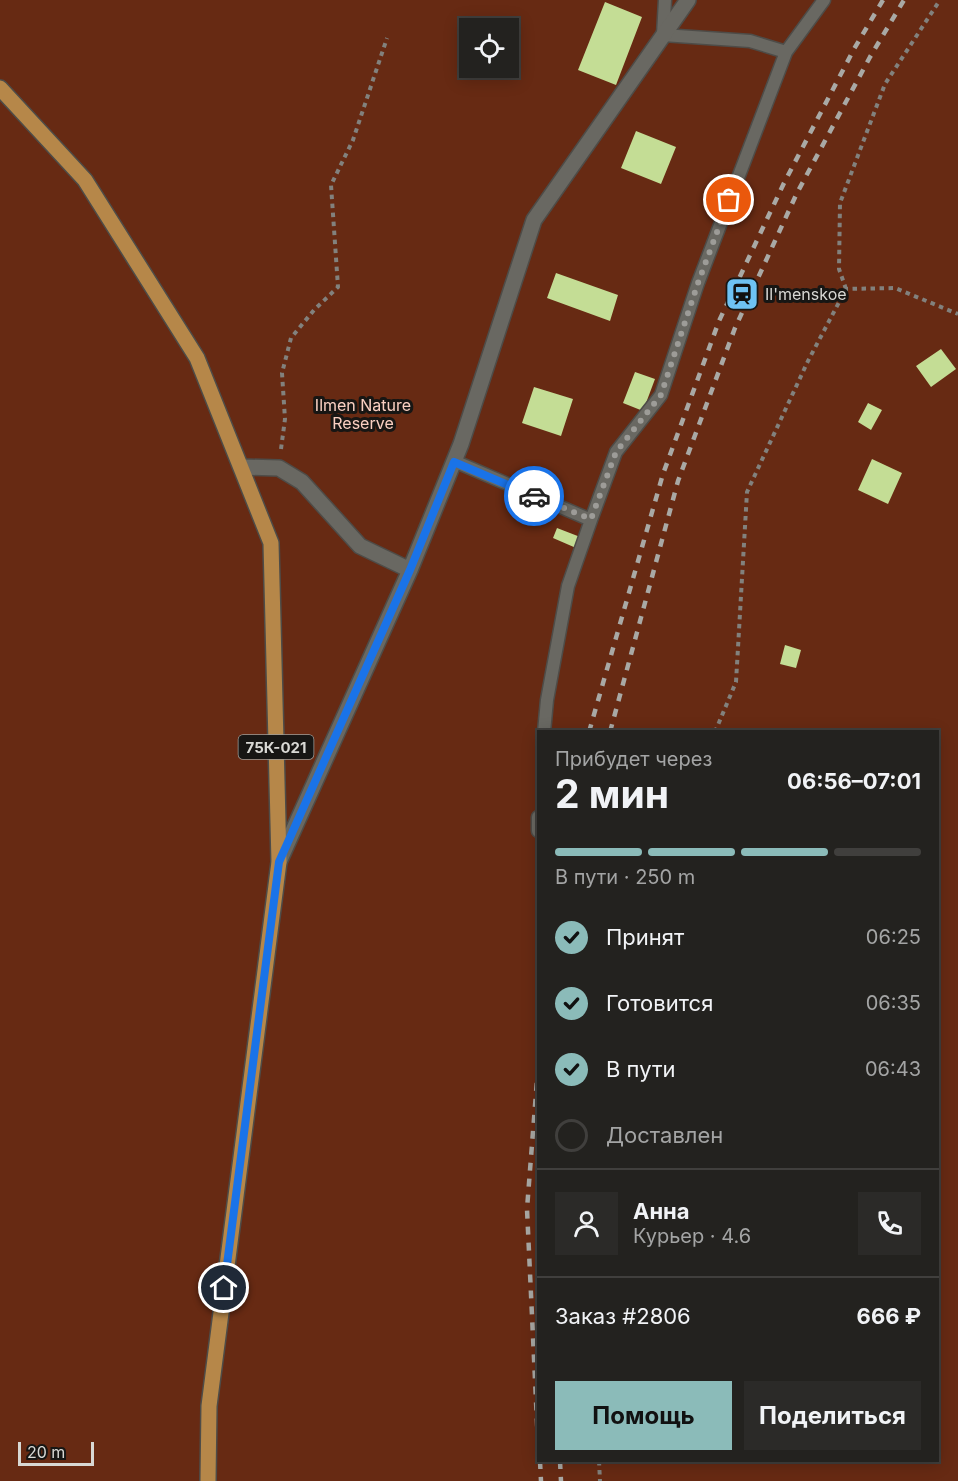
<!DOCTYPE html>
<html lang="ru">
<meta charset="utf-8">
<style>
:root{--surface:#23221f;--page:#2b2a28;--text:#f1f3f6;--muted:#a3a4a4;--line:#403f3d;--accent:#8bbbb9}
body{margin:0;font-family:Inter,sans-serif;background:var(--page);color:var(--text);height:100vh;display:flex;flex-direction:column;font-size:22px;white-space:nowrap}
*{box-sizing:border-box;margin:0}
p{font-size:20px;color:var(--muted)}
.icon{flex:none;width:33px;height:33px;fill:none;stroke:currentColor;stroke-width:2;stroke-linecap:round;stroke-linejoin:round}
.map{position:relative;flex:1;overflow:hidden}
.panel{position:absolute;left:537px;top:730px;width:402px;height:732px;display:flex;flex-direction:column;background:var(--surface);border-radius:0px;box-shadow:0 3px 15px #0003,0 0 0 2px var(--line)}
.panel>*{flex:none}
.controls{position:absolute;left:459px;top:18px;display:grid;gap:12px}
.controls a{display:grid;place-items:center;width:60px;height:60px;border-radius:0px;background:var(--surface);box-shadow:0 3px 15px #0003,0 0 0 2px var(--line);font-size:30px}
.scale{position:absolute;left:18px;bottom:15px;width:76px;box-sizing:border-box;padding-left:6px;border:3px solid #d8d8d4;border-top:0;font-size:16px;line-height:21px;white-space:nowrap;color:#d8d8d4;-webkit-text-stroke:4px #171614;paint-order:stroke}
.pin{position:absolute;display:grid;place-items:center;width:51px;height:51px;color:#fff;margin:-26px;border:3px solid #fff;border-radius:50%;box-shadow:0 2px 6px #0007}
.courier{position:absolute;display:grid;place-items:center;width:60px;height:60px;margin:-30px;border:4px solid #1a73e8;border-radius:50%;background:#fff;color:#222;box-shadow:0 2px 8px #0007}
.headline em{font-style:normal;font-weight:700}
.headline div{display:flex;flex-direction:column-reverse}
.headline{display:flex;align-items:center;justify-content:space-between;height:102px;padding:0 18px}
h1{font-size:39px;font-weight:700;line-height:45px}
.bar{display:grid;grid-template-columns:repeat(4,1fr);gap:9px 6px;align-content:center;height:72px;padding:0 18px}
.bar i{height:8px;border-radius:4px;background:var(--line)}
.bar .active{background:var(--accent)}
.bar p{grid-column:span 4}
.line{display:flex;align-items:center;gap:15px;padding:0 18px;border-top:2px solid var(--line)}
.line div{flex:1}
.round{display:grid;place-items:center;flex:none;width:63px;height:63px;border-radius:0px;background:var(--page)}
ol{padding:0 18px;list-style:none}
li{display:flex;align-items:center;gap:18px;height:66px}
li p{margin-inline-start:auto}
li .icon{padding:6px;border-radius:50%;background:var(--accent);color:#111;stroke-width:4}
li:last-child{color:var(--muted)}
li i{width:33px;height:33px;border:3px solid var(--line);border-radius:50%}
.primary-button{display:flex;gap:12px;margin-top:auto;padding:12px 18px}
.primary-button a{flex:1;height:69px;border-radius:0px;background:var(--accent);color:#111;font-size:24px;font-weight:700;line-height:69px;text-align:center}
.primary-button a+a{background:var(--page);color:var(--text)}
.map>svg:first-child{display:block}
.green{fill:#672a13;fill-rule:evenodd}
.building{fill:#c4dd95}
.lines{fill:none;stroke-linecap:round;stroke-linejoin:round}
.service-casing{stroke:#4e4c48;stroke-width:15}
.minor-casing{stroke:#4e4c48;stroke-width:18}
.primary-casing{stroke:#4e4c48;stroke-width:18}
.path{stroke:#82817d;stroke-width:4;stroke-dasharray:4.5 4.5;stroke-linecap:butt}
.service{stroke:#696862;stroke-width:12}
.minor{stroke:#696862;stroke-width:15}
.primary{stroke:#b68749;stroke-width:15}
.rail{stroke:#a9a9a5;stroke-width:4.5;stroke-dasharray:8 8;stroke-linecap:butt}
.done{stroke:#9d9c98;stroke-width:6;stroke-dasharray:0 10.8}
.route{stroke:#1a73e8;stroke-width:8}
.labels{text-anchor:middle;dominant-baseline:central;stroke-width:6;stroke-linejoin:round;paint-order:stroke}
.shield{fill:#171614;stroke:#9e9e9a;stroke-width:1.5}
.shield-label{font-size:15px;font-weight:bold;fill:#d8d8d4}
.poi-label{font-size:16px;fill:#d8d8d4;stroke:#171614;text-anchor:start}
.park-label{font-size:16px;fill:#fad0c2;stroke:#171614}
</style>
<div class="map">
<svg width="958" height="1481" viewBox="0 0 958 1481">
<rect width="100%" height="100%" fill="#2f2e29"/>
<path class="green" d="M0,0h958v1481h-958zM470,28h38v40h-38zM538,732h400v729h-400z"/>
<path class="building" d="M605,2l37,15 -26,68 -38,-15z
M636,131l40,16 -15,37 -40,-16z
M556,273l62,22 -8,26 -63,-23z
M941,349l15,20 -25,18 -15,-21z
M635,372l20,7 -12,32 -20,-8z
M534,387l39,12 -12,37 -39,-13z
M868,403l14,7 -11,20 -13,-8z
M872,459l30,14 -14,31 -30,-14z
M557,528l31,12 -5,11 -30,-13z
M785,645l16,5 -5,18 -16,-4z"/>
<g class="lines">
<g class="service-casing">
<path id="service" d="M786,52l38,-52
M454,461l137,59 -23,66 -21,114 -3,32
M591,520l25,-68 45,-57 37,-112 88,-231 -36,-11 -87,-6 2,-35
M538,831v-14"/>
</g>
<g class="minor-casing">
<path id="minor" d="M241,467l38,1 23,14 58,64 50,24
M279,862l131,-292 51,-126 73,-224 154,-220"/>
</g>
<g class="primary-casing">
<path id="primary" d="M0,88l85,92 112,178 74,185 8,319 -70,544 -1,75"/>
</g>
<path class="path" d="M846,289l-7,-20 1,-66 45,-119 55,-84
M281,449l4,-30 -3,-46 9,-35 23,-28 24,-23 -7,-102 22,-45 34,-102
M715,732l21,-50 11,-190 61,-131 38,-72 49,-1 63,26
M599,1461l1,20"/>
<use href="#service" class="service"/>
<use href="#minor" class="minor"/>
<use href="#primary" class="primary"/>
<path class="rail" d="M589,732l74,-258 56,-153 65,-138 70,-134 29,-49
M610,732l68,-251 57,-153 62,-135 73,-136 34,-57
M538,1067l-11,142 11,235
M540,1461l1,20
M560,1461l1,20"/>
</g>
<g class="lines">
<path class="done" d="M534,496l57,23 25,-67 45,-57 37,-112 31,-83"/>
<path class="route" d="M224,1288l55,-426 131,-292 44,-108 80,34"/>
</g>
<defs>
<g id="station-square" transform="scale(1.725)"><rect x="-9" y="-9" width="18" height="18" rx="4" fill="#6ec2f3" stroke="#171614"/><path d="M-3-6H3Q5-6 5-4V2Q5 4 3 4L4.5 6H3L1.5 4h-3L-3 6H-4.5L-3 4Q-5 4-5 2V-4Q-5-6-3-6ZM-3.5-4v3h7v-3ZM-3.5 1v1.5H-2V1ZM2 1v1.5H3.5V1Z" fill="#111"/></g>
</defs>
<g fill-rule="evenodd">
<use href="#station-square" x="742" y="294"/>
</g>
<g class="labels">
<rect class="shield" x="238.5" y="735" width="75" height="24" rx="4.5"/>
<g class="shield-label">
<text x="276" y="747">75К-021</text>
</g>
<g class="poi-label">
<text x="765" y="294">Il'menskoe</text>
</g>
<g class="park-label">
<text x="363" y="405">Ilmen Nature<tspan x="363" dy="18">Reserve</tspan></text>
</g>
</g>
</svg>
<div class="controls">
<a><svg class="icon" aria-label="locate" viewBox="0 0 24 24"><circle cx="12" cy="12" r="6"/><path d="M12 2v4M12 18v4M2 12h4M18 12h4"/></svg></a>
</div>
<div class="scale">20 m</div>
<div class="pin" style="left:729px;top:200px;background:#ea580c"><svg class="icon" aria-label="bag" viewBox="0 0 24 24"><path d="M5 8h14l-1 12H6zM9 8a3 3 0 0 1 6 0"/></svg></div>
<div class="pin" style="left:224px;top:1288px;background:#1f2937"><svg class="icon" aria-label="home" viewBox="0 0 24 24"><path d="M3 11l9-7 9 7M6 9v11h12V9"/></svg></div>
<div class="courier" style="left:534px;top:496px"><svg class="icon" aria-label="car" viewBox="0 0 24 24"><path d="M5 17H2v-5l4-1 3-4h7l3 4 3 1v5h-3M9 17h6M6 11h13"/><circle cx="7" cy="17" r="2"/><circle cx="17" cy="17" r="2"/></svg></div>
<section class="panel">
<div class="headline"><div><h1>2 мин</h1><p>Прибудет через</p></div><em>06:56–07:01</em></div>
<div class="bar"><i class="active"></i><i class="active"></i><i class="active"></i><i></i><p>В пути · 250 m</p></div>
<ol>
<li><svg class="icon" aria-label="check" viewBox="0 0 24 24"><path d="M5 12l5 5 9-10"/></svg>Принят<p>06:25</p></li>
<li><svg class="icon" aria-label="check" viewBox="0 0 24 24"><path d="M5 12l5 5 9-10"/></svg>Готовится<p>06:35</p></li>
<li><svg class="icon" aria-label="check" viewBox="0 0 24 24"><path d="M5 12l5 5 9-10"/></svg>В пути<p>06:43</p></li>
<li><i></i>Доставлен</li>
</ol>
<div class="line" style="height:108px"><a class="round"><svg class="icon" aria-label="person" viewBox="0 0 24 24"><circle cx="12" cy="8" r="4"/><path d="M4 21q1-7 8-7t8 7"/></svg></a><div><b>Анна</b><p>Курьер · 4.6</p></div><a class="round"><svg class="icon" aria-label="phone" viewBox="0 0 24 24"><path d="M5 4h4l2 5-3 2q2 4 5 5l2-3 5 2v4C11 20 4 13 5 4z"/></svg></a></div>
<div class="line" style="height:78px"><div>Заказ #2806</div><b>666 ₽</b></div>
<div class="primary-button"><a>Помощь</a><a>Поделиться</a></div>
</section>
</div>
